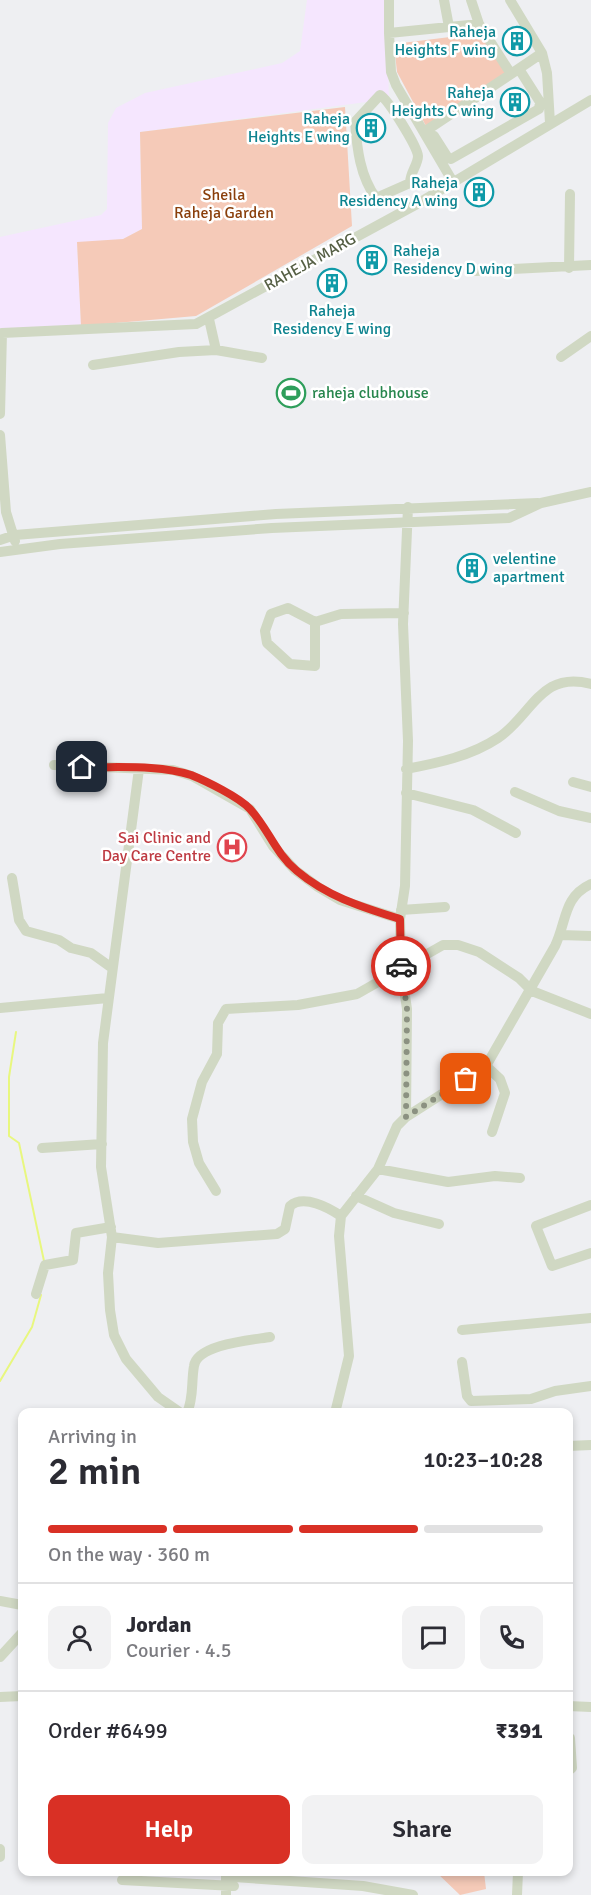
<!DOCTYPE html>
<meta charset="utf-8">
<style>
:root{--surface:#fff;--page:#f2f2f3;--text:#2b2b33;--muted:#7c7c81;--line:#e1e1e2;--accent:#d93025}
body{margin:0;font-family:Signika,sans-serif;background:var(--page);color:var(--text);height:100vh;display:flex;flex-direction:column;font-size:22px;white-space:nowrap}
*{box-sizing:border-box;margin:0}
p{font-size:20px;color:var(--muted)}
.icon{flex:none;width:33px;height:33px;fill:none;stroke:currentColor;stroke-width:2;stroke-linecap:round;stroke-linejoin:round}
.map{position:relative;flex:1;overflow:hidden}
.sheet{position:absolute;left:18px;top:1408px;width:555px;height:468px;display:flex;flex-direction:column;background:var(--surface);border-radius:12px;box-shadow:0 3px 9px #0003}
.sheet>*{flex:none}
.pin{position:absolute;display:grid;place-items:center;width:51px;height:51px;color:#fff;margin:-26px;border-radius:12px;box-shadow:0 3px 9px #0006}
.courier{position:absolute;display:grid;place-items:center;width:60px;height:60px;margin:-30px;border:4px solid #d93025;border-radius:50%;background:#fff;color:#222;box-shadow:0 2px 8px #0007}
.overview em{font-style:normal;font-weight:600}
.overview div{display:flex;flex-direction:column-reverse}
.overview{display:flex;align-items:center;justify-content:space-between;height:102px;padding:0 30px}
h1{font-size:39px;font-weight:600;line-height:45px}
.bar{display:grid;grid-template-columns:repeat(4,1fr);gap:9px 6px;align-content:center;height:72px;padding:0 30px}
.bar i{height:8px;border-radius:4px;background:var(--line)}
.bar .active{background:var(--accent)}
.bar p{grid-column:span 4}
.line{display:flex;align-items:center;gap:15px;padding:0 30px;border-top:2px solid var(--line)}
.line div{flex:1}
.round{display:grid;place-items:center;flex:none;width:63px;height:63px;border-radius:12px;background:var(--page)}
.primary-button{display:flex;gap:12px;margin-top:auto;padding:12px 30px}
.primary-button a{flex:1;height:69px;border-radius:12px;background:var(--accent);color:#fff;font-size:24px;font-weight:600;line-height:69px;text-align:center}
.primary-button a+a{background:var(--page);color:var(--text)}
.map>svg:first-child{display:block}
.commercial{fill:#f5e6fe}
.green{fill:#f5cab8}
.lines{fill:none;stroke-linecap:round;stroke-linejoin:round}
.stream{stroke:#e8f77f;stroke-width:2}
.minor{stroke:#d0d8c3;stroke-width:10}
.done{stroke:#8b9181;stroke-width:6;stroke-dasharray:0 10.8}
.route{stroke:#d93025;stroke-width:8}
.labels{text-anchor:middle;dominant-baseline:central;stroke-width:5;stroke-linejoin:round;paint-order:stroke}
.culture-label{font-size:16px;fill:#0d838f;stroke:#fff;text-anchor:end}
.park-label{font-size:16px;fill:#8a3f0b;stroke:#fff}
.street-label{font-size:16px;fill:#555f44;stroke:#fff}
.leisure-label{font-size:16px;fill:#27864d;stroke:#fff;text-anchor:start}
.health-label{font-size:16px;fill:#be3a42;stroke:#fff;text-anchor:end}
</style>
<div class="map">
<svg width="591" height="1895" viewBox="0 0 591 1895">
<rect width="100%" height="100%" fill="#eeeff2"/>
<path class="commercial" d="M307,0h79l3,99 -249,33 2,97 -19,10 -46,4 4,83 -81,5v-94l101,-22 6,-6 1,-86 8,-15 29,-15 137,-30 18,-12z"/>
<path class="green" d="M490,32l21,42 -85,52 -29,-54 -3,-28z
M345,107l7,119 -156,90 -115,10 -4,-84 46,-3 19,-10 -2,-97z
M436,1872h48l2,17 -26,6z"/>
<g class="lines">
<path class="stream" d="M16,1032l-7,45v59l10,7 25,118
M0,1381l32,-54 9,-32"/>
<path class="minor" d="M389,0v33
M444,0l5,27
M471,0l8,24
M510,0l32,53 5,20 3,50
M380,95c8,4 37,51 38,61 0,9 -8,16 -8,27l-34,15c-16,-22 -19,-49 -21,-76z
M424,132l87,-58
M434,136l14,22 3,1 88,-50 1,-7 -21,-33
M453,182l-57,-97 -5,-13 -2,-39 90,-9 32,50 31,-21
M569,268l1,-74
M476,271l115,-6
M209,319l7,31 46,8
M561,357l30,-21
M93,365l86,-13 37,-2
M0,414l2,-81 194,-9 221,-120 174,-104
M0,435l6,77 9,29
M0,540l15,-5 261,-21 262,-11
M0,552l60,-8 212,-16 237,-10 32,-15 50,-11
M315,622l-27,-14 -17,6 -6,17 2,12 23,21 25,2v-44l26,-8 63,-1
M54,765l119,5 19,6 58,33 23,37 22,24 23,17 22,13 60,19
M139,769l-36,274 -2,124 11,70 -4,36 2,37 4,25 12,24 32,38 23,16
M406,769c32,-6 65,-13 92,-31 34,-22 42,-68 93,-54
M573,782l18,5
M515,792l44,19 32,7
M406,793l67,17 43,23
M12,878l7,42 7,11 33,9 12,8 20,5 21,15
M401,910l44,-3
M561,935l30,1
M0,1008l108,-10
M486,1066l14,13 5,14 -13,39
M406,1117l1,-108 -6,-40 -1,-50 5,-33 3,-145 -5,-117 5,-117
M42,1148l60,-4
M378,1169l70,13 47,-6 25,2
M216,1191l-17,-28 -6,-21 -1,-23 10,-37 15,-28 1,-31 8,-14 72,-4 59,-11 86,-49h15l21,7 40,26 13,13 59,23
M356,1196l38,17 45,11
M591,1205l-55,21 16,40 39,-13
M112,1237l46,6 119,-9 8,-5 5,-23c14,-12 39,2 51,10
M36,1294l9,-29 28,-5 3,-27 35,-6
M462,1330l129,-12
M462,1362l5,34 4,5 60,-2 24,-8 36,-5
M187,1413c7,-16 4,-30 7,-47 3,-22 58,-26 76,-29
M335,1413l14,-57 -10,-120 2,-20 37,-47 19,-43 9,-9 80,-51 69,-120c12,-25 8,-49 36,-62
M568,1446l23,-1
M0,1601l22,4
M0,1657l22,-24
M0,1697l22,-1
M568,1706l23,1
M568,1771l4,-3 -2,-30
M0,1849v8
M234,1877l129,9 50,9
M122,1880l112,6
M226,1895v-23
M517,1895l1,-23"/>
</g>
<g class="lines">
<path class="done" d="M401,966l6,43 -1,108 60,-38"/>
<path class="route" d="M82,767c34,1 76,-3 109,8 15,6 48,22 59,34 18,19 25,44 47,62 31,26 65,36 103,48l1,47"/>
</g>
<defs>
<g id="building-ring" transform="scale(1.5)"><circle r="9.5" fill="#fff" stroke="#0f9aa8" stroke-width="1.5"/><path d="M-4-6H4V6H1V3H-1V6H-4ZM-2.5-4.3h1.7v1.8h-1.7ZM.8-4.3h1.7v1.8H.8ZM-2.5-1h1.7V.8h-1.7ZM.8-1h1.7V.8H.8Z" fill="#0f9aa8"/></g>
<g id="stadium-ring" transform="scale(1.5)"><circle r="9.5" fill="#fff" stroke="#2e9e5b" stroke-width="1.5"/><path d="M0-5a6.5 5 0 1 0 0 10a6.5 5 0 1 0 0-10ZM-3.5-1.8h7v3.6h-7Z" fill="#2e9e5b"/></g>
<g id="hospital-ring" transform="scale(1.5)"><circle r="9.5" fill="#fff" stroke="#e0444e" stroke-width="1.5"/><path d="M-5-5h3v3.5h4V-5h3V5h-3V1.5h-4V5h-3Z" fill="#e0444e"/></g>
</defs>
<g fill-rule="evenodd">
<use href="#building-ring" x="517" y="41"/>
<use href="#building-ring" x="515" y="102"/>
<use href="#building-ring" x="371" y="128"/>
<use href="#building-ring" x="479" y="192"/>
<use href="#building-ring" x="372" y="260"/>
<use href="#building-ring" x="332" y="283"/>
<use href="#stadium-ring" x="291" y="393"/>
<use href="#building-ring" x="472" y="568"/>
<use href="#hospital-ring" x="232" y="847"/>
</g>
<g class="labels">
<g class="culture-label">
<text x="496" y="32">Raheja<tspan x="496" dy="18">Heights F wing</tspan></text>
<text x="494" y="93">Raheja<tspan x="494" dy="18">Heights C wing</tspan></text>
<text x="350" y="119">Raheja<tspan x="350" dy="18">Heights E wing</tspan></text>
<text x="458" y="183">Raheja<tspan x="458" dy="18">Residency A wing</tspan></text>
<text x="393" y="251" text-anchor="start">Raheja<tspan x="393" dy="18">Residency D wing</tspan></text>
<text x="332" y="311" text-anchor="middle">Raheja<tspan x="332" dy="18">Residency E wing</tspan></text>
<text x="493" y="559" text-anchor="start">velentine<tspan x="493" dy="18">apartment</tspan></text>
</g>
<g class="park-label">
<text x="224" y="195">Sheila<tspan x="224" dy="18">Raheja Garden</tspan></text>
</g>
<g class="street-label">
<text transform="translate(310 262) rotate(-29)">RAHEJA MARG</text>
</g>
<g class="leisure-label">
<text x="312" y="393">raheja clubhouse</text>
</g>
<g class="health-label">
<text x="211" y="838">Sai Clinic and<tspan x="211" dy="18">Day Care Centre</tspan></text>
</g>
</g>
</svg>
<div class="pin" style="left:466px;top:1079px;background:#ea580c"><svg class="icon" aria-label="bag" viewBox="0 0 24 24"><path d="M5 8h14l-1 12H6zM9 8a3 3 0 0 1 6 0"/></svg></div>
<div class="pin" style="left:82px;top:767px;background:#1f2937"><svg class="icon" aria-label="home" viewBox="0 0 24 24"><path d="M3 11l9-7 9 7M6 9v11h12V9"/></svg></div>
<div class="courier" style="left:401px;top:966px"><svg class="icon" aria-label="car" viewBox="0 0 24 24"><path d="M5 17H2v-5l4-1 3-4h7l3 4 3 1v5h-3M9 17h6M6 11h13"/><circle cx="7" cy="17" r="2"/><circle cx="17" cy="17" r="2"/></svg></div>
<section class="sheet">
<div class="overview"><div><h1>2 min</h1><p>Arriving in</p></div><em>10:23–10:28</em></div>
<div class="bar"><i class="active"></i><i class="active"></i><i class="active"></i><i></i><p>On the way · 360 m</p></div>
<div class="line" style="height:108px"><a class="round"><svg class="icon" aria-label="person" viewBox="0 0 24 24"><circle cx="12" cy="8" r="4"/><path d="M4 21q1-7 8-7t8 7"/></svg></a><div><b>Jordan</b><p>Courier · 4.5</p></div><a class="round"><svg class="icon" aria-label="chat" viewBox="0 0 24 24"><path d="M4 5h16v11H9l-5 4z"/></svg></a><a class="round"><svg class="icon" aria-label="phone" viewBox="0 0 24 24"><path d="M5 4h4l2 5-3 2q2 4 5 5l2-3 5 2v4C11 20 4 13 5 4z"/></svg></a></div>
<div class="line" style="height:78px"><div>Order #6499</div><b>₹391</b></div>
<div class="primary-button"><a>Help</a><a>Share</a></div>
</section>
</div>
